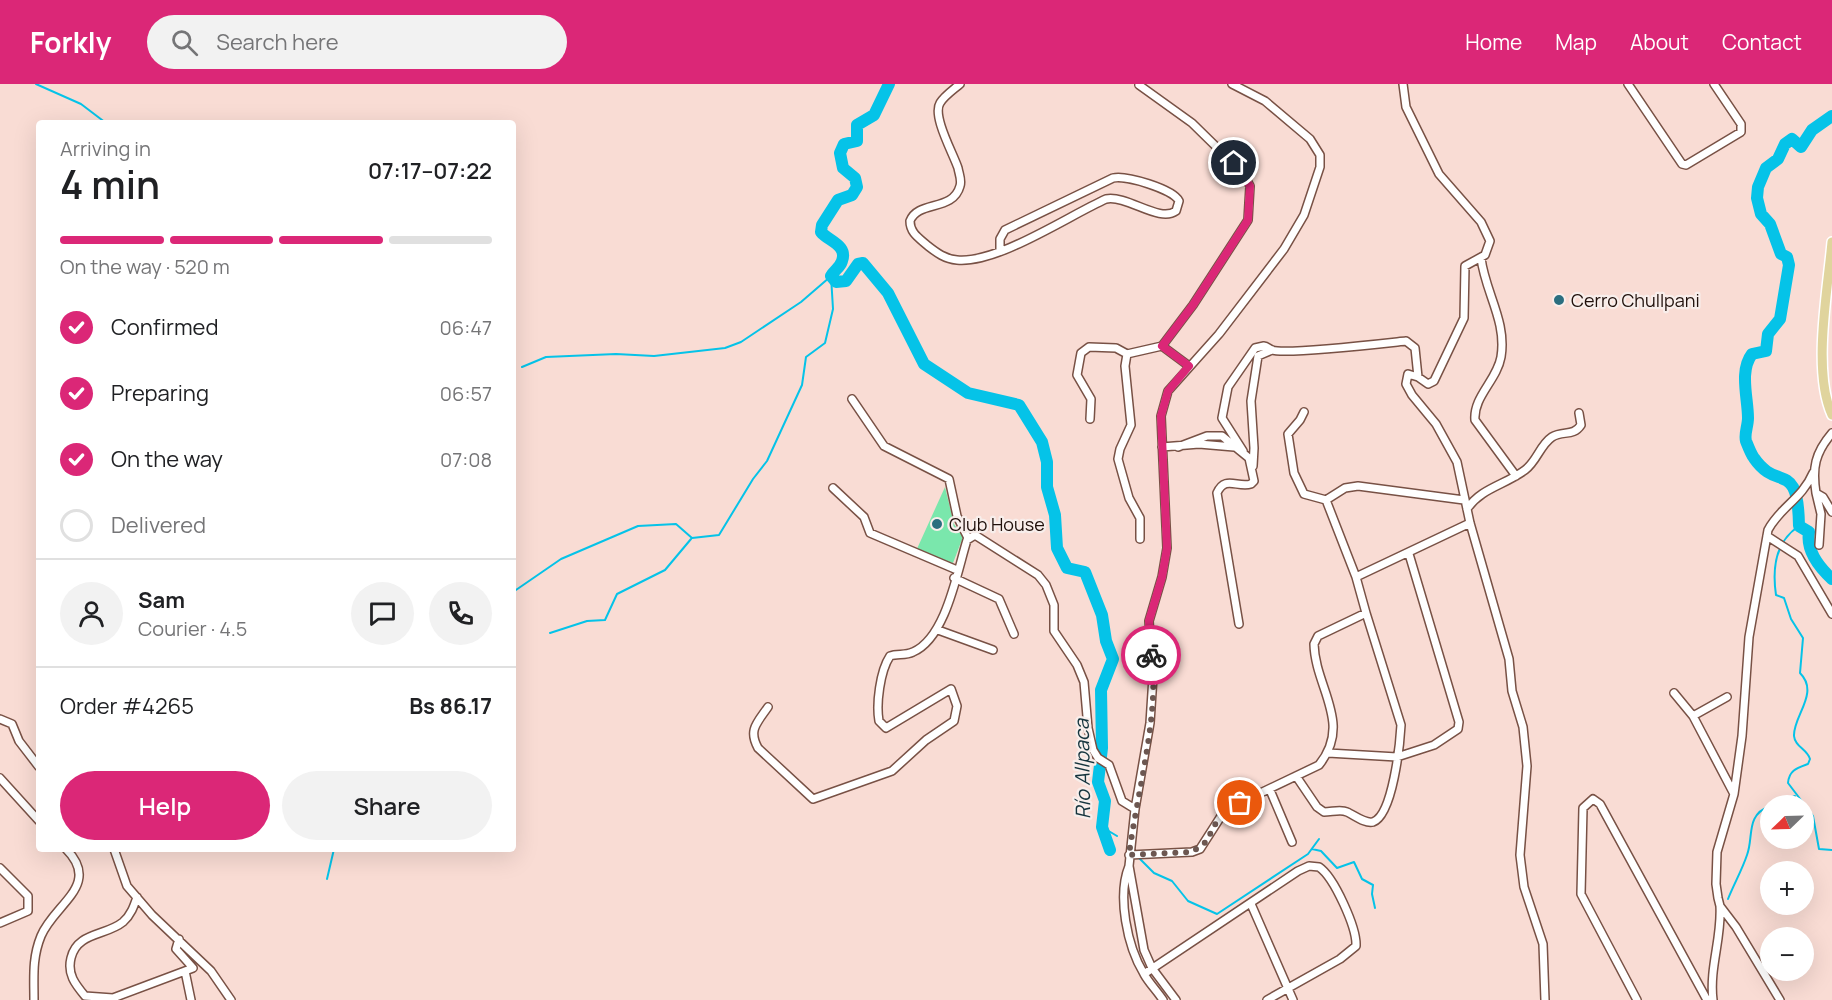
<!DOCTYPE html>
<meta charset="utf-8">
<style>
:root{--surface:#fff;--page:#f2f2f2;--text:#202124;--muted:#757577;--line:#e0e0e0;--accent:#db2777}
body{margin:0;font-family:Manrope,sans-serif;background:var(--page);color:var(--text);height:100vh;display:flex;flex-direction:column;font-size:22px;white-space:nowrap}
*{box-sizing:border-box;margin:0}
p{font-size:20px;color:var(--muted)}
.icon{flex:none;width:33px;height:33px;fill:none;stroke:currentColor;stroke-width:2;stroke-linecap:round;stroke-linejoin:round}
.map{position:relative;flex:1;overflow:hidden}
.panel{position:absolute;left:36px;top:36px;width:480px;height:732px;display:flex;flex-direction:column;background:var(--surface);border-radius:6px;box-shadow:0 6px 24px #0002}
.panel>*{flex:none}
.needle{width:39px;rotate:247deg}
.fabs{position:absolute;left:1760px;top:711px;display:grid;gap:12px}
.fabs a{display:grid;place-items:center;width:54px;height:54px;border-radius:50%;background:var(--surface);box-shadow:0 6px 24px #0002;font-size:30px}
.pin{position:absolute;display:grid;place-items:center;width:51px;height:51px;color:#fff;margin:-26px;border:3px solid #fff;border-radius:50%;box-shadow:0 2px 6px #0007}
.courier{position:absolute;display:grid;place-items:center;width:60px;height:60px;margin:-30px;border:4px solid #db2777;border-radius:50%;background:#fff;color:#222;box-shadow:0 2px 8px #0007}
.headline em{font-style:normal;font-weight:600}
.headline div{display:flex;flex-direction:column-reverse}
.headline{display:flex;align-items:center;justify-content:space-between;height:102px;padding:0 24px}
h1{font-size:39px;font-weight:600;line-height:45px}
.bar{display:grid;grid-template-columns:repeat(4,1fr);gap:9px 6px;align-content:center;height:72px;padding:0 24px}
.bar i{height:8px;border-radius:4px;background:var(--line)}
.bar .current{background:var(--accent)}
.bar p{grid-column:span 4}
.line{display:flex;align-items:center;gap:15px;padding:0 24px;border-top:2px solid var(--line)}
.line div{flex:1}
.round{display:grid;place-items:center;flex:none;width:63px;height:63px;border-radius:32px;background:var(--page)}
ol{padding:0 24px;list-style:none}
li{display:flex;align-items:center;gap:18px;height:66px}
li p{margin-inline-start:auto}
li .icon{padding:6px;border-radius:50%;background:var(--accent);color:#fff;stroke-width:4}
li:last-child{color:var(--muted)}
li i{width:33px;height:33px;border:3px solid var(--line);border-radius:50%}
.primary-button{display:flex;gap:12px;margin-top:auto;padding:12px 24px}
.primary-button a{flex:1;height:69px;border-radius:36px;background:var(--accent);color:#fff;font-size:24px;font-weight:600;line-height:69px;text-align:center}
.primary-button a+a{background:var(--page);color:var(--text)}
header{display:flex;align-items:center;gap:36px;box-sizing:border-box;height:84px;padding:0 30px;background:var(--accent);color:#fff}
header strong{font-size:28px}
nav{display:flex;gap:33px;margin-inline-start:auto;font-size:21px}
.search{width:420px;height:54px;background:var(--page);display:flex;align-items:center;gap:15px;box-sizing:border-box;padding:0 21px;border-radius:33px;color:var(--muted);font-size:22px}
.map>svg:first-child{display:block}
.green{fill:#7ae7ac}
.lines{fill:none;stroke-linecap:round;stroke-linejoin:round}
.stream{stroke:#05c3e8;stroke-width:2}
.river{stroke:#05c3e8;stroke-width:12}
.minor-casing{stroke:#785145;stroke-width:10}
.major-casing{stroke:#fff;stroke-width:12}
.minor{stroke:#fff;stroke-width:7}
.major{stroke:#e0d49d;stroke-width:9}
.done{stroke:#6c5751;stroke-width:6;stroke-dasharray:0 10.8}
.route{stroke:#db2777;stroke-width:8}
.poi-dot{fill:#2b6e7f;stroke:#f8eeeb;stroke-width:2}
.labels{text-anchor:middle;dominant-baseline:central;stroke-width:4.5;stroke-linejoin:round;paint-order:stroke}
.poi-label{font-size:18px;fill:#20100b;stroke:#f8eeeb;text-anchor:start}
.water-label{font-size:20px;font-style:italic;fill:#15343d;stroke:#f8eeeb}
</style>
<header>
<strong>Forkly</strong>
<div class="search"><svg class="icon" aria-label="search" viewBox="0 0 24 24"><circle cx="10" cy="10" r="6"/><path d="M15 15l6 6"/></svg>Search here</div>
<nav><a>Home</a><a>Map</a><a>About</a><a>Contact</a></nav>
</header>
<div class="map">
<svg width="1832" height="916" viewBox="0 0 1832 916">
<rect width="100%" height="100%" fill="#f9dcd4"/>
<path class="green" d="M945,403l9,37 9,13 -10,26 -37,-12z"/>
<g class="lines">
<path class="stream" d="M36,0l45,20 25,19
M522,283l24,-10 70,-3 38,2 71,-8 16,-6 60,-40 29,-25
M1799,442c-23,15 -27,42 -23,69l8,3 7,21 12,19 -3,35c20,20 -7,43 -6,63 1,11 13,13 16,23l-2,5c-11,4 -19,6 -20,19l25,33 6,33 13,1
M513,508l48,-33 77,-33 38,-2 16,14 27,-3 34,-56 14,-18 35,-76 4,-28 19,-14 8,-34 -2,-33
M550,549l37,-12 18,-1 12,-26 48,-24 26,-31
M1770,722l25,-10
M1102,743l15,9
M1312,765l9,2 16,17 17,-6 8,17 11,6 -1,9 3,14
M1138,773l16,16 18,8 16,20 29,13 91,-60 11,-15
M327,795l7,-30
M1728,815c6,-15 14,-29 19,-44 7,-18 -2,-40 23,-49"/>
<path class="river" d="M889,0l-15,31 -17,10v16l-13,3 -4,9 3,15 12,10 2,9 -5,8 -14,5 -16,25 -1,7c7,9 27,13 21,29 -2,7 -8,9 -11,15l5,6 10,-1 12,-17 5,-1 25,30 36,71 44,29 51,12 23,37 5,20v25l8,28 2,33 10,20 18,4 17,43 4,26 7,18 -12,31 1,58 -4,34 7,19 -3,26 8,23
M1832,32l-20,14 -11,17 -9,-8 -7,5 -7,15 -12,9 -8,19 -1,11 4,16 9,10 11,30 6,3 2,8 -9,54 -12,15 -2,17 -14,3c-13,17 -4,44 -4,64 0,8 -4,16 -2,23 2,5 5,13 8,17 24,35 44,0 45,68l10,6c-3,18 10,35 23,47"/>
<g class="minor-casing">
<path id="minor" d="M960,0c-7,6 -16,12 -20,19 -8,13 13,50 18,65 1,6 4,12 2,18 -7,26 -42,14 -50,35 0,12 9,17 18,25 9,7 17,13 29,14 40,4 111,-44 149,-61 22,-4 53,24 70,12l3,-10c-6,-12 -53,-26 -66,-23l-108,52 -5,9v12
M1628,0l54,80 4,1 55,-33v-8l-27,-40
M1139,1l53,38 51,50 7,13 -2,34 -55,85 -31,41 27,20
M1481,174c4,34 26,63 20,99 -4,23 -28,40 -26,63l41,56
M1127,270l35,-8
M1418,293l-10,-3 -2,10 6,11 24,29 21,38 13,61 39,136 3,32 11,36 4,39 -7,89 4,32 19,57 2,56
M852,315l32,47 65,33 8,37 11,22
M1304,328l-4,8 -12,14 6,39 10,21 22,6
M1090,335l1,-20 -14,-24 4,-22 8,-6 27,1 11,6 -2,12 6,59 -11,24 -2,10 11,39 11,20v21
M1832,349c-17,20 -20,35 -16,60l7,4 9,15
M1162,363l37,-3 35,3
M1178,363l29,-11h15l27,22 5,23 -3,3c-14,4 -26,-9 -34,9l22,131
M1243,367l-21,-33 6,-31 27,-39 9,-2c3,0 5,3 8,4 13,5 115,-7 134,-9l9,7 3,29 10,7 6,-3 30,-63 1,-52 20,-11 5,-14 -9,-19 -42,-48 -33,-67 -3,-23
M1253,382l1,-18 -3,-47 7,-45 14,-6
M833,404l31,29 6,16 87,37
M1816,409l5,21 -2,31
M1464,416l-106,-14 -13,2 -19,12 30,77 114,-54
M1467,425c14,-21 38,-24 58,-39 12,-9 15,-25 27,-33 11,-7 21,0 29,-12l-2,-12
M1767,452l31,20 34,58
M954,494l45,21 15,35
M938,546l55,20
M1674,609l19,23 34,-19
M768,623c-11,16 -20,23 -10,41l55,51 79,-28 34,-31 28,-19 3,-15 -6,-17 -65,39 -7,-7c-3,-17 1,-50 11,-65 7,-3 15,0 23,-4 33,-14 44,-80 54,-112l8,-5 63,40 8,10 8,20v26l23,34 7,17 4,46 5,22 5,8 11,7 13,36 13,8
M1693,632l41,78 -17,58 -1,32 2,14 2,8 16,21 44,73
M0,635l12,5 7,17 20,26
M1328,669l69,4 37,-12 24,-16 1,-7 -50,-168
M1296,692l21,31 7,5c8,0 17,-3 23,0 7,3 18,12 26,10 20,-7 27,-79 28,-97l-35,-112
M0,694l39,43
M1270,706l22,52
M1734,710l8,-58 7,-99 19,-107c12,-23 34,-31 45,-57
M114,765l13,37 25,29 59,56 20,29
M1129,771l63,-3 8,-3 25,-39 94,-45c34,-42 -4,-77 -5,-121l4,-8 48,-23 -10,-36
M1129,782c-12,30 -2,80 15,108 5,9 13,17 19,26
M0,784l28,28v15l-28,12
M137,813c-3,9 -6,18 -14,25 -17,14 -46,10 -52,36 -4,16 4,26 14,38l28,2 80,-30 -17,-19 3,-10
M1251,820l42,96
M185,887l6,29
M1144,890l154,-103 11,-5 10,1c15,10 38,61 37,79l-16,13 -73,41
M34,916c0,-23 -2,-42 7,-64 13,-32 61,-51 25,-87
M1176,916l-24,-32 -8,-18 -15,-84 6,-57 15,-86 3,-46 -4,-56 13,-44 5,-29 -6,-132 7,-25 51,-57 65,-85 20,-34 16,-48v-12l-10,-16 -45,-38 -33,-17
M1637,916l-56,-106 2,-86 10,-9 7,5 107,196
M1713,916c-4,-32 9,-62 7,-94"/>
</g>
<g class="major-casing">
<path id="major" d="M1832,158c-4,47 -20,129 0,173"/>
</g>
<use href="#minor" class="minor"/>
<use href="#major" class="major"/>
</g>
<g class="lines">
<path class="done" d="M1151,571c10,54 -15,143 -22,200l63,-3 14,-10 14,-27 20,-12"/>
<path class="route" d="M1151,571l-2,-34 13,-44 5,-29 -6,-132 7,-25 21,-25 -27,-20 31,-41 55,-85 2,-34 -16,-23"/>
</g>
<g class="poi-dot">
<circle cx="1559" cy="216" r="6"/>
<circle cx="937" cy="440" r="6"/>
</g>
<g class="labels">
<g class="poi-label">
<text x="1571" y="216">Cerro Chullpani</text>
<text x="949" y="440">Club House</text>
</g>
<g class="water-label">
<text transform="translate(1082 685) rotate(-91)">Río Allpaca</text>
</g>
</g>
</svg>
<div class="fabs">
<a><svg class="needle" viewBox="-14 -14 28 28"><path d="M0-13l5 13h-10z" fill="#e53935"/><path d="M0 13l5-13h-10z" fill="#757577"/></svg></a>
<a>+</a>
<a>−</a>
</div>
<div class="pin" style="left:1240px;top:719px;background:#ea580c"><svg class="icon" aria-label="bag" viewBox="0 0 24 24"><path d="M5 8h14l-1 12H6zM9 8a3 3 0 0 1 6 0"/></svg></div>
<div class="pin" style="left:1234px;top:79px;background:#1f2937"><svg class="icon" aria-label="home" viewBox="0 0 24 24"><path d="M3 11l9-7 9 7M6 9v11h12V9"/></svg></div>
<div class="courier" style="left:1151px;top:571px"><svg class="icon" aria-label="bike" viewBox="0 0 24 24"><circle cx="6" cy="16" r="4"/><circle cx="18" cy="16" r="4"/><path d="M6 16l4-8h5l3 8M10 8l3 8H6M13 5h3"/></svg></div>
<section class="panel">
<div class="headline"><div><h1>4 min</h1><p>Arriving in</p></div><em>07:17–07:22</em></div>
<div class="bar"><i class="current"></i><i class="current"></i><i class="current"></i><i></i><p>On the way · 520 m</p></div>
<ol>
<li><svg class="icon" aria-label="check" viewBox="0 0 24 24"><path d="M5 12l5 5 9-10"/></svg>Confirmed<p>06:47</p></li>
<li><svg class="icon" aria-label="check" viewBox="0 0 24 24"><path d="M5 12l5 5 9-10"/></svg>Preparing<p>06:57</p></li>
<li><svg class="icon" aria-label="check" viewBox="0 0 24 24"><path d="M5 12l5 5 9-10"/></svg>On the way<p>07:08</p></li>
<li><i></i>Delivered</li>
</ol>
<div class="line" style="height:108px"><a class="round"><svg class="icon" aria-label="person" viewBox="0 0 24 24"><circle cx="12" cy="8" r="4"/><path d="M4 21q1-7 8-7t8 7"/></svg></a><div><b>Sam</b><p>Courier · 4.5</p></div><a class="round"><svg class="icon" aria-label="chat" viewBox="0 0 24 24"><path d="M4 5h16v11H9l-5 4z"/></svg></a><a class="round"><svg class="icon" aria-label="phone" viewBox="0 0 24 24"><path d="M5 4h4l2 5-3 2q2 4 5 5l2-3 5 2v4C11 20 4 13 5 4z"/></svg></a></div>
<div class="line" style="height:78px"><div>Order #4265</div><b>Bs 86.17</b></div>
<div class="primary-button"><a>Help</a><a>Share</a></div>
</section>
</div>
